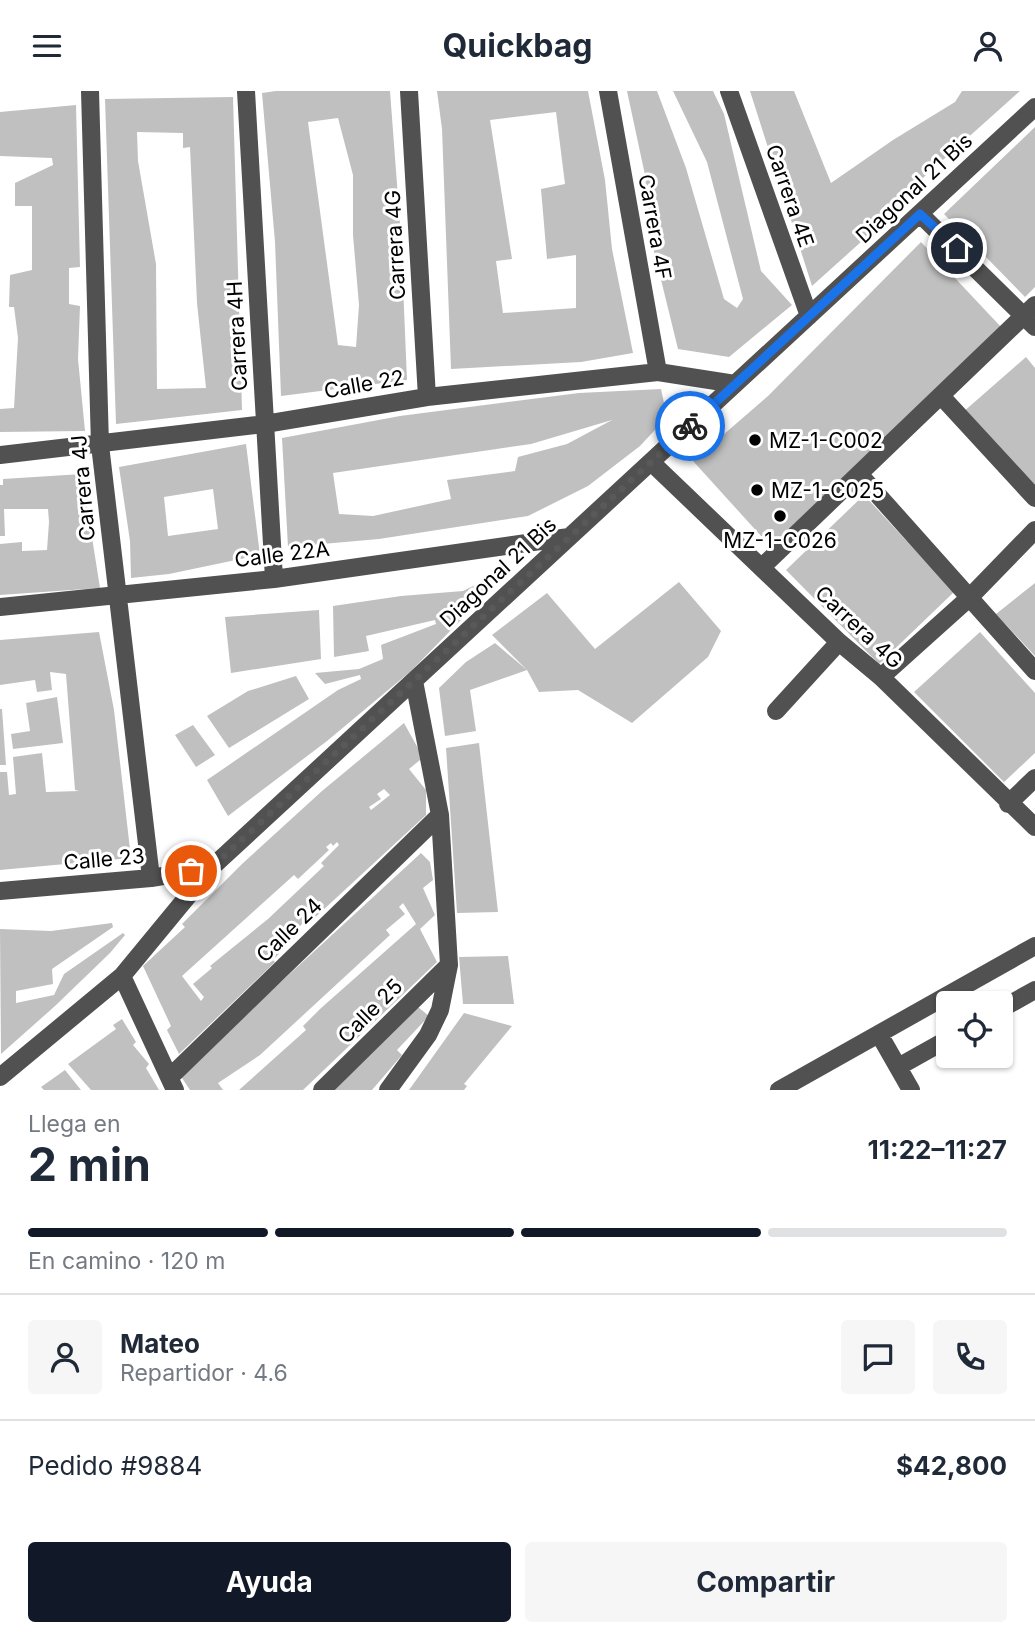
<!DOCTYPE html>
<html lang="es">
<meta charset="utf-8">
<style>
:root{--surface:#fff;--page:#f6f6f7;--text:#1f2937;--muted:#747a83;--line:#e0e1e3;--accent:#111827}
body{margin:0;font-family:Inter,sans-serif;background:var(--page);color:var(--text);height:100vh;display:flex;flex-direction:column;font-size:26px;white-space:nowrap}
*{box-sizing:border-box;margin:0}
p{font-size:23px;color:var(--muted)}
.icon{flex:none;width:38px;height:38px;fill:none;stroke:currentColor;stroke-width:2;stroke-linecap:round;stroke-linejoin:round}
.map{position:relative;height:999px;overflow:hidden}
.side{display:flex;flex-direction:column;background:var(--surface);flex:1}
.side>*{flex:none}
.controls{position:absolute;left:936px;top:900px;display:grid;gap:14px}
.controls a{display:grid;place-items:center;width:77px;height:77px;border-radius:7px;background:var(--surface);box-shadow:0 2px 5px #0004;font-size:35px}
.pin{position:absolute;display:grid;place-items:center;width:60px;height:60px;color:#fff;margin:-30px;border:4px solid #fff;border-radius:50%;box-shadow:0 2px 7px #0007}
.courier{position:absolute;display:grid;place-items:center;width:70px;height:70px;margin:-35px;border:5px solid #1a73e8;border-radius:50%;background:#fff;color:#222;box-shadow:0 2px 9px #0007}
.headline em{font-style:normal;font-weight:700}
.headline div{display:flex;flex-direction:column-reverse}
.headline{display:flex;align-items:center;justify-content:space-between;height:119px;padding:0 28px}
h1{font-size:46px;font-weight:700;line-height:52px}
.bar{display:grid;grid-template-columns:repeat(4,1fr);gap:10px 7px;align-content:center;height:84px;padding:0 28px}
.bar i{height:9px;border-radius:5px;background:var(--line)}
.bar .current{background:var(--accent)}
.bar p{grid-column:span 4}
.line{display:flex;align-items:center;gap:18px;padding:0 28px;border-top:2px solid var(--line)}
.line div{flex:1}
.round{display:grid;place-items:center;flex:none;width:74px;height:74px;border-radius:7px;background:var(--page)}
.button{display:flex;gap:14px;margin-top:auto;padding:14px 28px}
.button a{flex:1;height:80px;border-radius:7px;background:var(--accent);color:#fff;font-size:28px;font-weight:700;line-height:80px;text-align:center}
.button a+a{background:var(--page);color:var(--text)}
header{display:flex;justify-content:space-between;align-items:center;height:91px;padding:0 28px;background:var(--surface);font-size:32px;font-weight:700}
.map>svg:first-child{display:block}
.building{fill:#c0c0c0;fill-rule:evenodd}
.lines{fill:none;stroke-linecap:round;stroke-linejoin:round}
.minor{stroke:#515151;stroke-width:18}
.done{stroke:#595959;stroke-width:7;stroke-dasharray:0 12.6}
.route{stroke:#1a73e8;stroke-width:9}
.poi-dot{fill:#000;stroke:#fff;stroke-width:2.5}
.labels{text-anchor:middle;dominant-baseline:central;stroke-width:6;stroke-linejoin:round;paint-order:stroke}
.street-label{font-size:21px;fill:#000;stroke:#fff}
.poi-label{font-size:21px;fill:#000;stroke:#fff;text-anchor:start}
</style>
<header><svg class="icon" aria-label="menu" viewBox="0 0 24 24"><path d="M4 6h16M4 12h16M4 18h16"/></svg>Quickbag<svg class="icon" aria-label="person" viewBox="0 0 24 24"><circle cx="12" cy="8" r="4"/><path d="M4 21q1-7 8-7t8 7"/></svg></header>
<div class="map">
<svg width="1035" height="999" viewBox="0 0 1035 999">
<rect width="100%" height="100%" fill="#fff"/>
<path class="building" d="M276,0h114l11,146 6,143 -126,16 -6,-154 -13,-149zM338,27l15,57v60l6,70 -3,42 -18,-2 -30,-223z
M437,0h151l17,89 7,69 21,104 -52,9 -130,7 -9,-240zM556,21l9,72 -24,5 6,70 29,-4v53l-73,5 -7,-52 16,-2 -22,-139z
M627,0h30l29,77 38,131 13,9 6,-9 -36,-137 -34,-71h40l11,23 37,157 31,34 -63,52 -51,-8 -26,-106 -7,-68z
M750,0h44l37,92 62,-43 62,-38 7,-11h58l-95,85 -63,65 -50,45z
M233,6l9,313 -126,14 -11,-325zM137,41l46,1v15l7,-1 7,156 9,85 -49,1 -1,-125 -18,-103z
M76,14l4,162 -11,1v36l11,2 -2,53 7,72 -85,1v-23l14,-1 4,-70 -4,-31h-5l1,-32 22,-5v-64h-17v-23l38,-18 -1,-7 -52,-2v-44z
M1035,36v160l-10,10 -81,-83z
M921,151l81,86 -231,219 -78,-86 75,-65z
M1026,266l9,11v127l-73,-82z
M661,298l6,28 -27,29 -52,40 -60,30 -149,23 -91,8 -6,-109 118,-22 179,-23zM612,329l-45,24 -49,13 -3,14 -68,9 4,19 -78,17 -34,-2 -6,-41 198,-29z
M246,353l14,111 -91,19 -38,4 -1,-37 -11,-74zM213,398l5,40 -50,7 -4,-39z
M82,383l18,114 -100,7v-51l22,-2v9l25,-1 2,-28 -1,-13h-44l1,27h-5v-51h3v-6z
M864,404l90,97 -75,72 -93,-94z
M498,491l-87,89 -84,70 -99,75 -21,-36 131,-90 23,-11 -1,-4 -35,9 -10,-11 44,-4 24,-10 -2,-14 55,-21 -1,-4 -69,16 3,15 -35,6 -1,-51 68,-10 62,-5 14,-7z
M679,491l42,49 -13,26 -76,66 -54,-33 -39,2 -12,-22 -57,20 6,41 -31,5 -6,-48 27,-26 29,-19 32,27 -35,-35 55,-42 48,56z
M1035,492v73l-39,-42z
M319,519l2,49 -90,14 -6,-56z
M99,541l15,78 17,148 -131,12v-98h7l2,23 7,-1 -3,-37 29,-4 4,39 33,-1 -4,-1 -9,-116 -16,-2 2,18 -15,2 -2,-12 -35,5v-45z
M980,541l55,61v60l-31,29 -90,-90z
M296,585l13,23 -80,49 -22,-32 41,-25z
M57,606l6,46 -50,6 -2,-15 19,-3 -4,-28z
M0,618h2l4,56h-6z
M404,632l15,27 1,10 -11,9 17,21v25l-117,108 -3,-3 -9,9 3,3 -27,28 2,2 -96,92 -12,-24 4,-4 -28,-60 42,-39 -3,-3 60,-60 80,-73zM384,698l6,6 -19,15 -2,-3 12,-8 -4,-5zM337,751l2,3 -18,18 3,3 -56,53 -58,47 2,2 -19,16 11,13 -3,4 -19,-25 112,-101 4,4 31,-29 -3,-3 5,-4 2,3z
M193,634l22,30 -19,12 -21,-32z
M479,652l19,169 -41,1 -11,-165z
M421,762l9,9 3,18 -10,8 12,27 -15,14 17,33 -134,128h-64l67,-60 -3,-4 17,-17 96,-85 -13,-21 -4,4 6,7 -19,16 4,5 -130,120 -42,28 5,7h-33l-10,-15z
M112,832l1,4 -61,42 1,15 -37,7v12l38,-8 10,-21 59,-41 2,2 -15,18 -55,53 -54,48 -1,-125 51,2z
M508,865l6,48h-51l-4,-47z
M418,916l11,9 -32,34 5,5 -30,35h-43z
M464,922l48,13 -48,58 3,2 -3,4h-55z
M122,928l14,23 -3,3 16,19 -3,4 13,22h-68l-23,-26 48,-35 -3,-4z
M65,979l16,20h-37l-3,-3z"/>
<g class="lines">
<path class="minor" d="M90,0l10,354 51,433
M246,0l28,488
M409,0l18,306
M608,0l50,281
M729,0l80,225
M920,123l115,113
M942,306l93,101
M0,364l265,-31 162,-27 231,-25 77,12
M651,371l188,180 42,35 154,150
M860,384l175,196
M763,475l272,-261
M0,516l274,-28 295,-42
M881,586l88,-79 66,-68
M776,620l63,-69
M1008,713l27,-26
M0,800l151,-13 60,-10
M122,885l53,114
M1001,918l34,-19
M879,943l32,56
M898,976l50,-28
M0,986l122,-101 89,-108 824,-761
M170,986l270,-262
M322,999l127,-125
M388,999l40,-55 12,-25 9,-45 -9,-150 -26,-134
M779,999l256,-144"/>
</g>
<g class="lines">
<path class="done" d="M191,780l20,-3 479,-442"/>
<path class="route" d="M690,335l230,-212 37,34"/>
</g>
<g class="poi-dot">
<circle cx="755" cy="349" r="7"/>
<circle cx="757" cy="399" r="7"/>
<circle cx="780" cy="425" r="7"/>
</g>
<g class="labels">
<g class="street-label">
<text transform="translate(914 97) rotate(-43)">Diagonal 21 Bis</text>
<text transform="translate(790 105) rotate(71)">Carrera 4E</text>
<text transform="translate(655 136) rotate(80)">Carrera 4F</text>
<text transform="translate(395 154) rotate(-93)">Carrera 4G</text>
<text transform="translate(237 245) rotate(-93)">Carrera 4H</text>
<text transform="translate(364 293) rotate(-10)">Calle 22</text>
<text transform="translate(83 397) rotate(-95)">Carrera 4J</text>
<text transform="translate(282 463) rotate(-7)">Calle 22A</text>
<text transform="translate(498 481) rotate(-43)">Diagonal 21 Bis</text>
<text transform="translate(859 536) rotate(43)">Carrera 4G</text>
<text transform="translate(104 768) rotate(-5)">Calle 23</text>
<text transform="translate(289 839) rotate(-44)">Calle 24</text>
<text transform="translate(370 920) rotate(-45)">Calle 25</text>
</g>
<g class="poi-label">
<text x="769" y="349">MZ-1-C002</text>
<text x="771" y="399">MZ-1-C025</text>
<text x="780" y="449" text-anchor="middle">MZ-1-C026</text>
</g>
</g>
</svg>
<div class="controls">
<a><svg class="icon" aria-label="locate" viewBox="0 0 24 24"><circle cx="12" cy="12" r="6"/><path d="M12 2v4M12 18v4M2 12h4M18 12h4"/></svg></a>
</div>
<div class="pin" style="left:191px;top:780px;background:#ea580c"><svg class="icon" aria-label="bag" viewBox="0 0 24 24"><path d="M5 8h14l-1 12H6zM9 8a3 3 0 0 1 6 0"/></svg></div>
<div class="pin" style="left:957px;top:157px;background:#1f2937"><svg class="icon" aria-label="home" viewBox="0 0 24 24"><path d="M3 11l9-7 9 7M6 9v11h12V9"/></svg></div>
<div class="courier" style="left:690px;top:335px"><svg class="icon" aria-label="bike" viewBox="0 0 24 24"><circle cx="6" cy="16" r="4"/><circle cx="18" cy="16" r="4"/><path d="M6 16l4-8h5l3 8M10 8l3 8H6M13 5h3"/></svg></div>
</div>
<section class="side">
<div class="headline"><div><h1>2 min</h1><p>Llega en</p></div><em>11:22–11:27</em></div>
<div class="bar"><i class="current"></i><i class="current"></i><i class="current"></i><i></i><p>En camino · 120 m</p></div>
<div class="line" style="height:126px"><a class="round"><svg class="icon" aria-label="person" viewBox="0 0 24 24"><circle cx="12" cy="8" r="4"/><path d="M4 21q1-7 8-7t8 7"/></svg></a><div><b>Mateo</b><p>Repartidor · 4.6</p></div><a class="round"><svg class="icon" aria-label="chat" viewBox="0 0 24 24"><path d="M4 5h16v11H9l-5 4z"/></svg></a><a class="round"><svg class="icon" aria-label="phone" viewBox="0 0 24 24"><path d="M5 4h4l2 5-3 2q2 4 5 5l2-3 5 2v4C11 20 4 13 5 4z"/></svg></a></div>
<div class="line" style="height:91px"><div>Pedido #9884</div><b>$42,800</b></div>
<div class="button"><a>Ayuda</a><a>Compartir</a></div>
</section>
